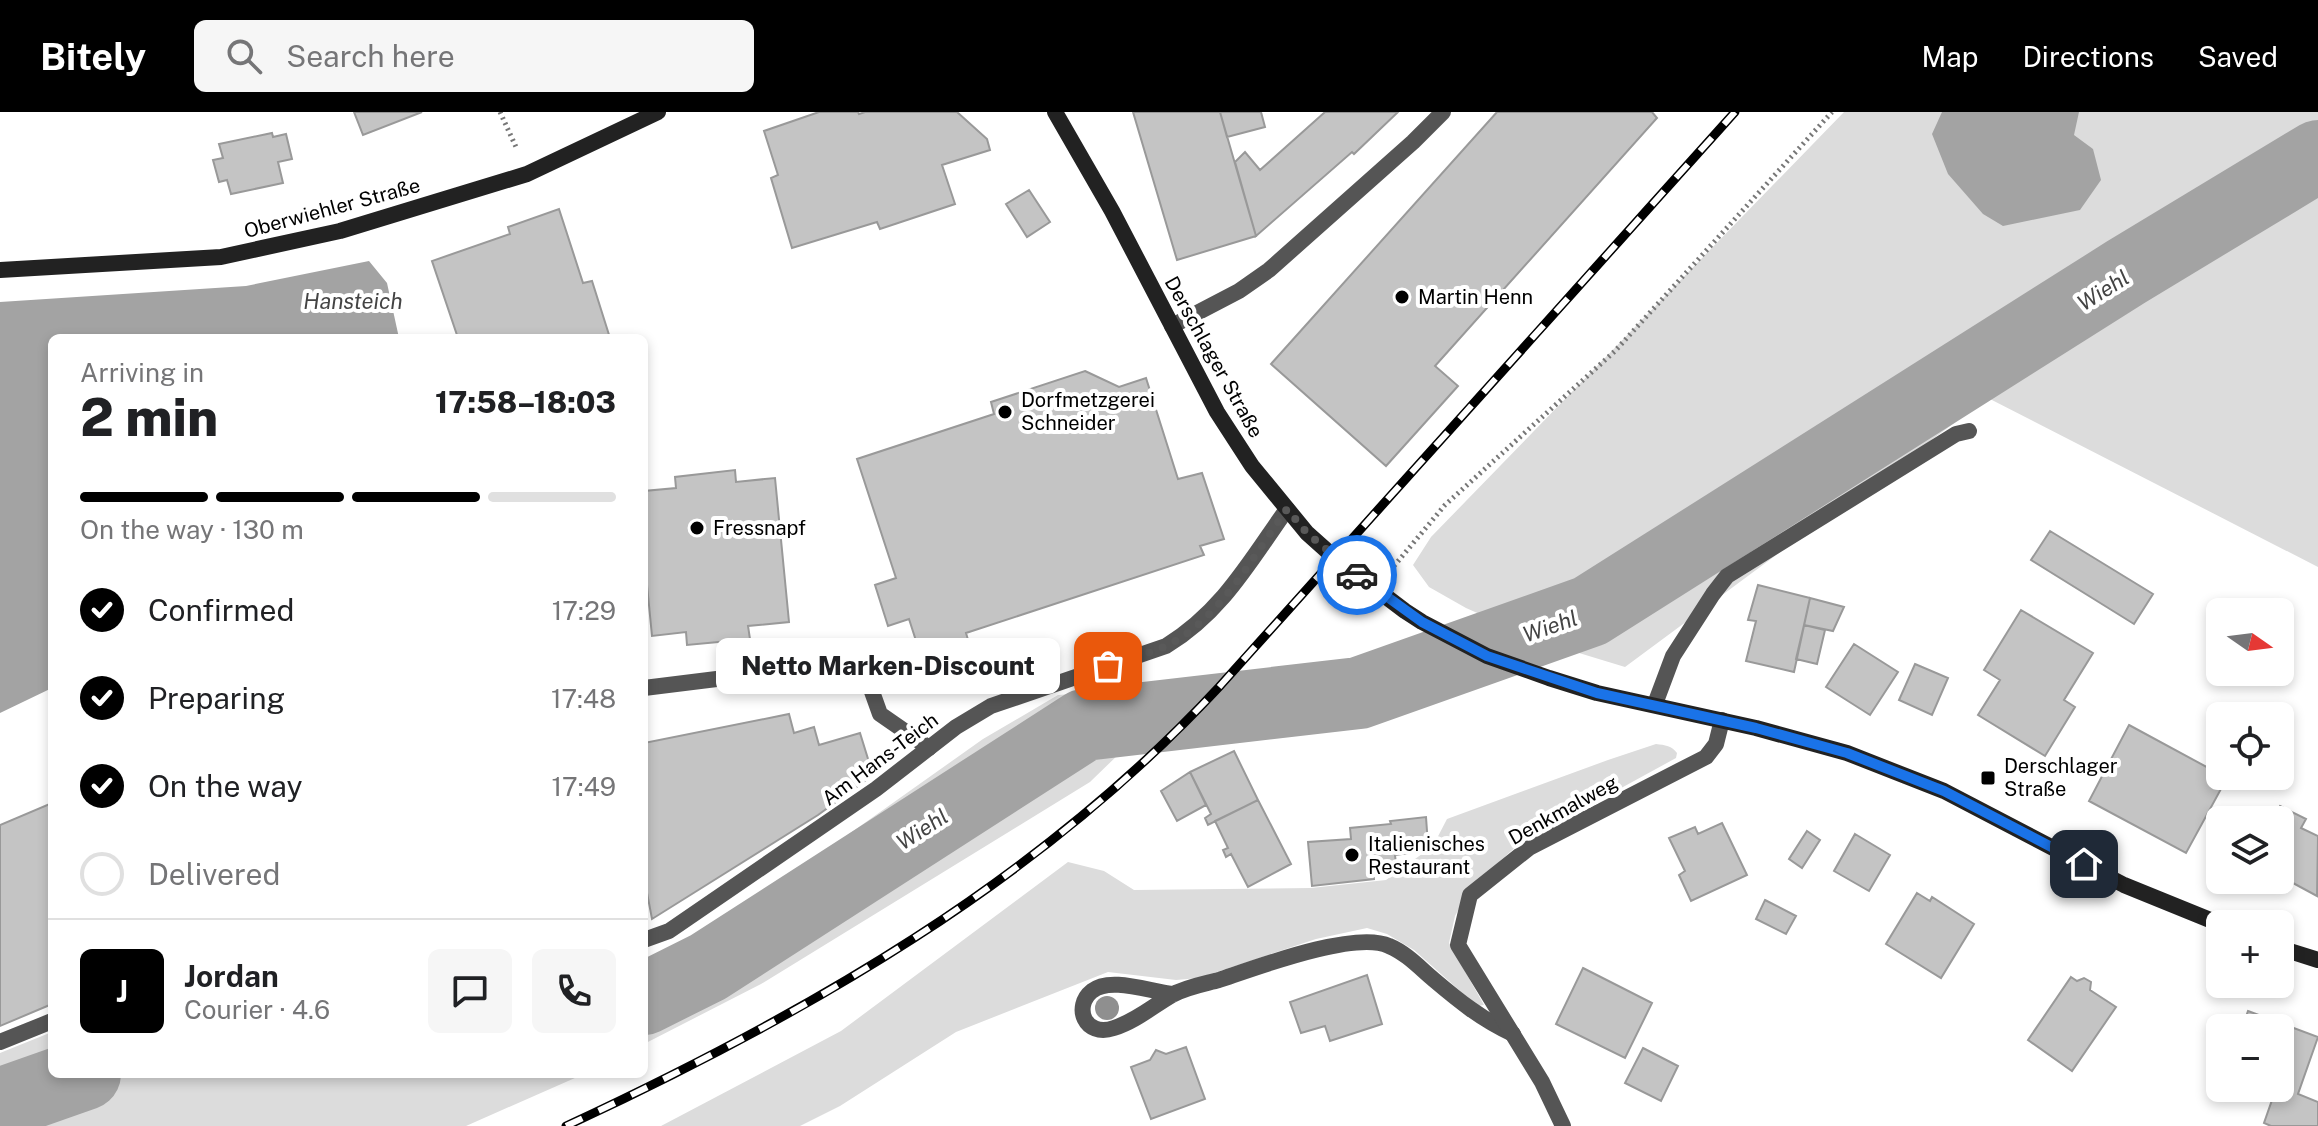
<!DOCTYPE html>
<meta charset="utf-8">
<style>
:root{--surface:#fff;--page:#f6f6f6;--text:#202124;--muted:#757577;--line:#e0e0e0;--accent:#000}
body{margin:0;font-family:"Public Sans",sans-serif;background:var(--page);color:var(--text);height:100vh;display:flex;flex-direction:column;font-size:30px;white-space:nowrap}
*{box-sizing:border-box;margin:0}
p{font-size:26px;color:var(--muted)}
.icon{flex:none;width:44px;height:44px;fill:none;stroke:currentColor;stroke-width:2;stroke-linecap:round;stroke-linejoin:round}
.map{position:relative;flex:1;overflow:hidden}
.panel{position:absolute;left:48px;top:222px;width:600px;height:744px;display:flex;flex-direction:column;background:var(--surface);border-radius:12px;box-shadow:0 4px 12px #0003}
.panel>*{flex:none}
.needle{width:52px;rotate:104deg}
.controls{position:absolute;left:2206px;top:486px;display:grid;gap:16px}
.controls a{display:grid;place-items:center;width:88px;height:88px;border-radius:12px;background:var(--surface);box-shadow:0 4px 12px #0003;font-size:40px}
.pin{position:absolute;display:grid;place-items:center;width:68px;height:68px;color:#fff;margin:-34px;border-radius:16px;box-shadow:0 4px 12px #0006}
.courier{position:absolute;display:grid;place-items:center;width:80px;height:80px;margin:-40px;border:6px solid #1a73e8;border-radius:50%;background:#fff;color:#222;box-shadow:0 2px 10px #0007}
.bubble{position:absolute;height:56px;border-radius:12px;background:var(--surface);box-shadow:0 4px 12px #0003;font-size:26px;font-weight:800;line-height:56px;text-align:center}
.head em{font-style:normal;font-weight:800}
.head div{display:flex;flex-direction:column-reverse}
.head{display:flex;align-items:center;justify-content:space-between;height:136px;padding:0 32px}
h1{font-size:52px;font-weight:800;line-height:60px}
.bar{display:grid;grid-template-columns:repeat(4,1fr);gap:12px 8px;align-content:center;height:96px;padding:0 32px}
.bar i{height:10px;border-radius:6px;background:var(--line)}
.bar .on{background:var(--accent)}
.bar p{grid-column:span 4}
.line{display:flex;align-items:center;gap:20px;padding:0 32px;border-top:2px solid var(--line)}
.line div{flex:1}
.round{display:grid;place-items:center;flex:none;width:84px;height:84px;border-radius:12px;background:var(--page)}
ol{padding:0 32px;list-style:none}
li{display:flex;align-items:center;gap:24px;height:88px}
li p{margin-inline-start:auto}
li .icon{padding:8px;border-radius:50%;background:var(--accent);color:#fff;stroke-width:4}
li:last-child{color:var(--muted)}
li i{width:44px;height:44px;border:4px solid var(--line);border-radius:50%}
header{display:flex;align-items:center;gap:48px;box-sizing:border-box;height:112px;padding:0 40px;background:var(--accent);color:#fff}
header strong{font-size:38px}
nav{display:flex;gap:44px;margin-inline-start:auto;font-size:28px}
.search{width:560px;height:72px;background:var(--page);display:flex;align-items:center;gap:20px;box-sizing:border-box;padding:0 28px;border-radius:12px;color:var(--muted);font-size:30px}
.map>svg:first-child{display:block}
.green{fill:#dcdcdc}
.water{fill:#a3a3a3}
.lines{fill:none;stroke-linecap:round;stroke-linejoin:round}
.river{stroke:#a3a3a3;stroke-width:72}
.building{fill:#c4c4c4;stroke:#999;stroke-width:2}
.path{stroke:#777;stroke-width:5;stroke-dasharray:2 4;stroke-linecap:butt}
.service{stroke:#555;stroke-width:16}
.minor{stroke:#555;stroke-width:16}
.secondary{stroke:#222;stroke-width:16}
.rail-casing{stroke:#000;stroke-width:9}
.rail{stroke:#fff;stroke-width:6;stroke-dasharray:18;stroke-linecap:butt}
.tree{fill:#8f8f8f}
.done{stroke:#595959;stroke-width:8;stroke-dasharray:0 14.4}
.route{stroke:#1a73e8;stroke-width:10}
.poi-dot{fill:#000;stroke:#fff;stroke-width:3}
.labels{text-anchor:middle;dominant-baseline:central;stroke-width:8;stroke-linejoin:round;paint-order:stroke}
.street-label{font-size:20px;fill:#000;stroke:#fff}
.poi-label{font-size:20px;fill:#000;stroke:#fff;text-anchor:start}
.water-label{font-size:22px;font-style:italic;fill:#444;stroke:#fff}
</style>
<header>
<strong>Bitely</strong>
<div class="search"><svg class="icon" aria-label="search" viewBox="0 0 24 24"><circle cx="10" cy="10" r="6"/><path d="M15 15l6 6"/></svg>Search here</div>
<nav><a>Map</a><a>Directions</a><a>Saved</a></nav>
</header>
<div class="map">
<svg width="2318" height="1014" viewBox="0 0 2318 1014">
<rect width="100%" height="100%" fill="#fff"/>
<path class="green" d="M1844,0h474v455l-330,-169 -363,269 -82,-25 -77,-34 -37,-21 -16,-22 18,-28z
M1189,574l-99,96 -329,202 -117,60v-83l57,-22 282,-200 75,-44z
M1656,632c9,1 16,2 21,9l-1,5 -157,86 -49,44 -15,28 -6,27 35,62 -7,1 -63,-56 -27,-16 -20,-6 -51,11 -117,39 -23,2 -68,-8 -152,60 -116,74 -40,20h-139l180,-95 227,-169 36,9 30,19 177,-2 75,-8 47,-34 14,-27 161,-59z
M52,920v42h532l-118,52h-466v-73z"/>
<path class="water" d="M1942,0h137l-5,23 19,14 8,31 -21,30 -77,16 -20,-12 -35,-40 -16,-40z
M369,149l18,22 12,55h-347v350l-52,25v-411l246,-16z"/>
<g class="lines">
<path class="river" d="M644,887l64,-32 376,-242 275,-32 231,-82 536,-339 192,-116
M0,992l85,-30"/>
</g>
<path class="building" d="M354,0h68l-59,23z
M819,0h39l1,2 6,-2h92l30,27 3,11 -48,15 13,39 -75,25 -3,-7 -85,26 -21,-70 7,-3 -14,-44z
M1133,0h87l36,124 -79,24z
M1220,0h41l4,15 -38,10z
M1325,0h73l-44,42 -2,-2 -96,84 -21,-74 10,-10 15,18z
M1497,0h155l5,6 -222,248 23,20 -72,80 -115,-102z
M272,21l1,4 13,-3 6,25 -14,3 5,21 -52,11 -4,-14 -8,2 -6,-22 10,-2 -4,-14z
M1029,78l21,32 -23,15 -21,-33z
M559,97l24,74 9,-2 18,57h-152l-26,-77 78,-27 -2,-7z
M1085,259l34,16 27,-9 32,101 24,-6 22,66 -24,7 4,9 -238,78 8,27 -47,15 -18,-56 -21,7 -13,-41 21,-7 -39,-119 137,-45 -3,-12z
M735,358l1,12 39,-4 14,144 -41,4 2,13 -63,6 -1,-13 -34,4 -8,-82v-63l32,-3 -1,-11z
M2050,419l103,63 -19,30 -103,-64z
M1758,473l52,13 -16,74 -48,-11 10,-40 -8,-1z
M1810,486l34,9 -11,24 -29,-6z
M2021,498l72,43 -29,47 11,7 -30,49 -67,-41 22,-35 -16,-10z
M1804,513l21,5 -8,34 -21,-5z
M1854,532l44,28 -28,43 -44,-28z
M1915,552l33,14 -16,37 -33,-15z
M789,602l5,19 20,-6 5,18 41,-12 13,42 -55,40 -166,104 -8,-42v-134z
M2129,613l98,53 -41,75 -97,-52z
M1234,639l24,49 -50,25 -3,-7 6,-4 -21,-42z
M1190,660l16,33 -29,16 -16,-30z
M1258,688l33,64 -43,23 -17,-33 -5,3 -3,-7 5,-2 -13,-27z
M52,691v201l-52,22v-201z
M2280,694l26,13 -5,9 17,8 -1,60 -37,-20v-56h-7z
M1426,705l2,28 -19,2 1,6 -15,2 1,9 -23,2 1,13 -62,7 -4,-44 43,-3 -1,-11 41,-4 -1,-3z
M1722,711l25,52 -56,26 -12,-26 6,-4 -16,-33 26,-11 3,7z
M1807,719l13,9 -18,28 -13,-9z
M1855,722l35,21 -21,36 -35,-20z
M1917,781l13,8 2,-4 42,27 -33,54 -55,-34z
M1765,788l31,16 -10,18 -30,-15z
M1583,856l69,35 -27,55 -69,-34z
M1367,863l15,49 -52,17 -5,-15 -24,7 -11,-31z
M2071,865l6,4 7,-3 7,4 -1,8 26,17 -44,64 -44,-31z
M2248,899l70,26 -20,57 20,8v24h-47l-7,-3 8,-23 -34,-12h42v-60h-38z
M1186,935l19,52 -54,20 -20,-52 19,-7 6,-10 10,4z
M1643,936l35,18 -17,35 -36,-18z"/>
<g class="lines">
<path class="path" d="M500,0l16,35
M1394,454l51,-61 170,-154 217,-239"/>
<path class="service" d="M644,576l217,-27 19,53 49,34
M1655,592l18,-48 40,-62 14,-18 229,-142 13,-3
M1174,882c-23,-2 -64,-18 -82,-3 -19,15 -8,47 22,37 22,-7 39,-22 58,-33 14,-8 32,-11 47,-15 36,-12 136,-50 170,-34 17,7 30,21 44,33 26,22 48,40 80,55"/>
<path class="minor" d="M1172,214l67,-35 30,-21 144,-128 30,-30
M644,828l25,-9 207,-142 80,-62 35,-21 175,-60c56,-34 84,-85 121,-137
M0,930l52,-21
M1563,1014l-21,-44 -84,-137 12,-50 59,-47 177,-91 10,-13 6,-24"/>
<path class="secondary" d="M1055,0l57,99 105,201 35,54 55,67 28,25 70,53 17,11 65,34 62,22 48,15 159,35 91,25 97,38 180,94 96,39
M0,158l221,-13 119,-26 187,-57 131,-62
M2280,836l38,12"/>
<g class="rail-casing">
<path id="rail" d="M566,1014c239,-111 472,-244 653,-439l516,-575"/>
</g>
<use href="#rail" class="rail"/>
</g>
<circle class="tree" cx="1107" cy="896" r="12"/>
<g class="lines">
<path class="done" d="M1108,554c19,-7 40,-12 58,-20 53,-25 88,-91 121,-137l20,24 50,42"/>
<path class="route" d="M1357,463l65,47 65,34 110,37 159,35 91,25 97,38 140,73"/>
</g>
<g class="poi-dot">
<circle cx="1402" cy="185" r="8"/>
<circle cx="1005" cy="300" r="8"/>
<circle cx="697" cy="416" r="8"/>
<rect x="1980" y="658" width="16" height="16" rx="4"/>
<circle cx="1352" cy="743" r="8"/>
</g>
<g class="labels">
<g class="street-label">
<text transform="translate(332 96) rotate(-15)">Oberwiehler Straße</text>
<text transform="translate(1214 245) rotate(61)">Derschlager Straße</text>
<text transform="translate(880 647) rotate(-37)">Am Hans-Teich</text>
<text transform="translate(1563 698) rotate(-29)">Denkmalweg</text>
</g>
<g class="poi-label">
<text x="1418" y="185">Martin Henn</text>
<text x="1021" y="288">Dorfmetzgerei<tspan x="1021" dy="23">Schneider</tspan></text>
<text x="713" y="416">Fressnapf</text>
<text x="2004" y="654">Derschlager<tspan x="2004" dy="23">Straße</tspan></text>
<text x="1368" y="732">Italienisches<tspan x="1368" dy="23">Restaurant</tspan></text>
</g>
<g class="water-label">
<text transform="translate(2103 178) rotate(-32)">Wiehl</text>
<text x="353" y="189">Hansteich</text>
<text transform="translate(1550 514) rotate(-19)">Wiehl</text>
<text transform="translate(922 717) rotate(-33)">Wiehl</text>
</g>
</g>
</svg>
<div class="controls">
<a><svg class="needle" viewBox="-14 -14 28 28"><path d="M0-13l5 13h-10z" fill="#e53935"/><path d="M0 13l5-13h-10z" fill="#757577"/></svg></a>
<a><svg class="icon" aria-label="locate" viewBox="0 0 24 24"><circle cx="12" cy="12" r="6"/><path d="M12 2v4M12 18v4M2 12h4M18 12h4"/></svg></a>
<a><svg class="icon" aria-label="layers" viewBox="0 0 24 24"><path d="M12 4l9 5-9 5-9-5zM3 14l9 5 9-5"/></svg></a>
<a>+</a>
<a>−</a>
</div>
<div class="pin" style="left:1108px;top:554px;background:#ea580c"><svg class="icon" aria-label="bag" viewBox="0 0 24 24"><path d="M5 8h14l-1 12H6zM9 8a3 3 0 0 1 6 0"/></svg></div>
<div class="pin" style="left:2084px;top:752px;background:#1f2937"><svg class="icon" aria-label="home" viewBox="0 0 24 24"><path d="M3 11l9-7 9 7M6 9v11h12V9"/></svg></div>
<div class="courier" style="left:1357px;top:463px"><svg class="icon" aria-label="car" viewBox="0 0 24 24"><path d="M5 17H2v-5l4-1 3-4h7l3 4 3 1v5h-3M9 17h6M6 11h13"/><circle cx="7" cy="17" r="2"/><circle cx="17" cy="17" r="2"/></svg></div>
<div class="bubble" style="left:716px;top:526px;width:344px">Netto Marken-Discount</div>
<section class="panel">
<div class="head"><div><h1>2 min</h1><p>Arriving in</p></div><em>17:58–18:03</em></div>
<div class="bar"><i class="on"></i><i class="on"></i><i class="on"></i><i></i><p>On the way · 130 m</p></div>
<ol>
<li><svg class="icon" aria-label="check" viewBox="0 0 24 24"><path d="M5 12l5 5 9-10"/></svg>Confirmed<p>17:29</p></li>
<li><svg class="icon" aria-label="check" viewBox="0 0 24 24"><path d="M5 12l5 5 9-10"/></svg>Preparing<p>17:48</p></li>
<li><svg class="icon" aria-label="check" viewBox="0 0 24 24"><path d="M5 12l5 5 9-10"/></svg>On the way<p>17:49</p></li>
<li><i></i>Delivered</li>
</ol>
<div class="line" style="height:144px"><b class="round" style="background:var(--accent);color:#fff">J</b><div><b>Jordan</b><p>Courier · 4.6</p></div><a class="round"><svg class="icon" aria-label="chat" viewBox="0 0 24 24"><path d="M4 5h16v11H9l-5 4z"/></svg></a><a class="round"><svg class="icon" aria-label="phone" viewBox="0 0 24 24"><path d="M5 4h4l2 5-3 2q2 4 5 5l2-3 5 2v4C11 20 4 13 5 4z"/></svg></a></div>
</section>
</div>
